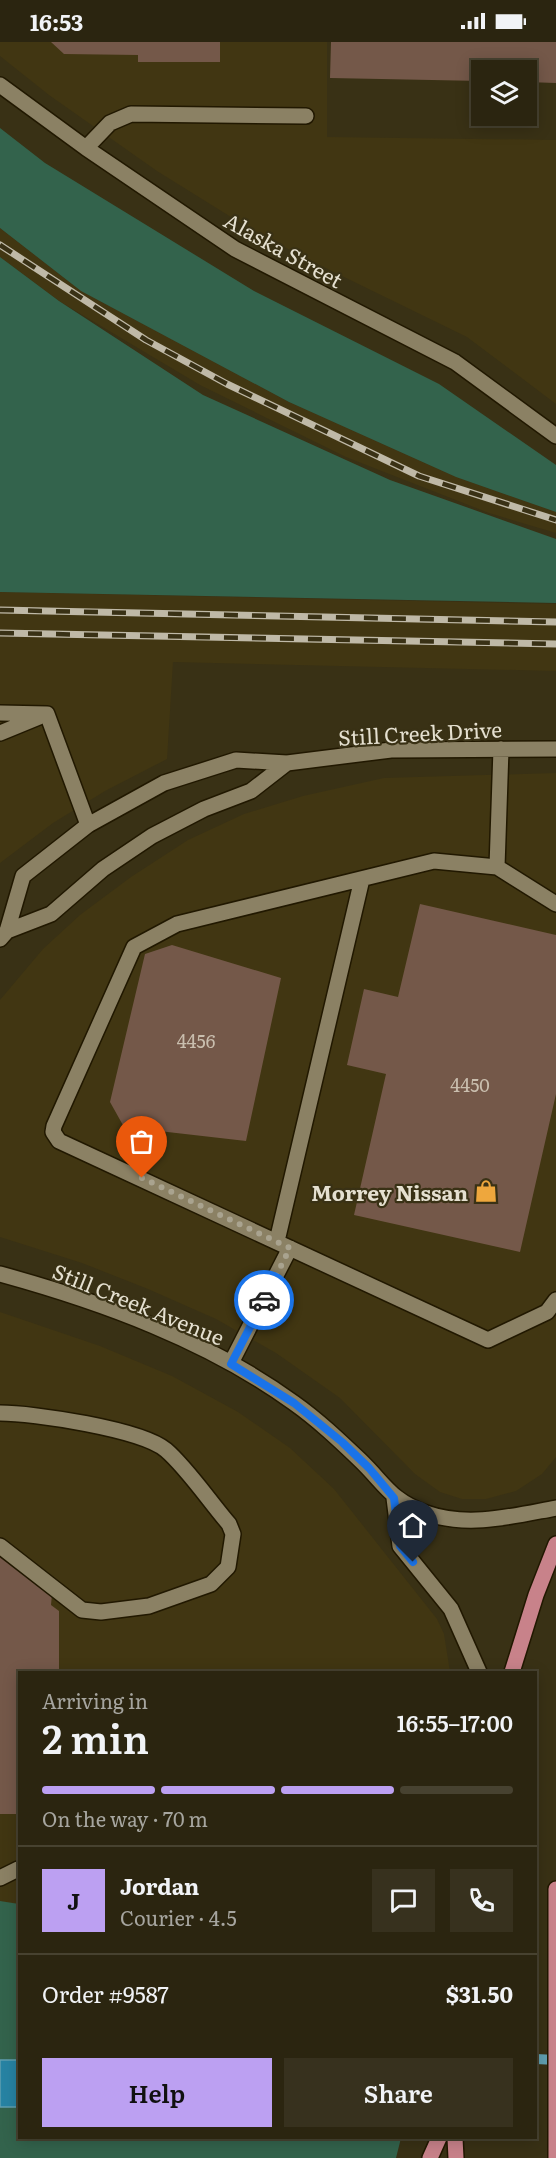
<!DOCTYPE html>
<meta charset="utf-8">
<style>
:root{--surface:#2b2510;--page:#37311e;--text:#f1f3f6;--muted:#a6a59f;--line:#474230;--accent:#bca0f2}
body{margin:0;font-family:Literata,serif;background:var(--page);color:var(--text);height:100vh;display:flex;flex-direction:column;font-size:22px;white-space:nowrap}
*{box-sizing:border-box;margin:0}
p{font-size:20px;color:var(--muted)}
.icon{flex:none;width:33px;height:33px;fill:none;stroke:currentColor;stroke-width:2;stroke-linecap:round;stroke-linejoin:round}
.map{position:relative;flex:1;overflow:hidden}
.details{position:absolute;left:18px;top:1629px;width:519px;height:468px;display:flex;flex-direction:column;background:var(--surface);border-radius:0px;box-shadow:0 3px 15px #0003,0 0 0 2px var(--line)}
.details>*{flex:none}
.fabs{position:absolute;left:471px;top:18px;display:grid;gap:12px}
.fabs a{display:grid;place-items:center;width:66px;height:66px;border-radius:0px;background:var(--surface);box-shadow:0 3px 15px #0003,0 0 0 2px var(--line);font-size:30px}
.pin{position:absolute;display:grid;place-items:center;width:51px;height:51px;color:#fff;margin:-62px -26px;border-radius:50% 50% 50% 0;rotate:-45deg;box-shadow:0 0 6px #0007}
.pin .icon{rotate:45deg}
.courier{position:absolute;display:grid;place-items:center;width:60px;height:60px;margin:-30px;border:4px solid #1a73e8;border-radius:50%;background:#fff;color:#222;box-shadow:0 2px 8px #0007}
.headline em{font-style:normal;font-weight:600}
.headline div{display:flex;flex-direction:column-reverse}
.headline{display:flex;align-items:center;justify-content:space-between;height:102px;padding:0 24px}
h1{font-size:39px;font-weight:600;line-height:45px}
.bar{display:grid;grid-template-columns:repeat(4,1fr);gap:9px 6px;align-content:center;height:72px;padding:0 24px}
.bar i{height:8px;border-radius:4px;background:var(--line)}
.bar .selected{background:var(--accent)}
.bar p{grid-column:span 4}
.line{display:flex;align-items:center;gap:15px;padding:0 24px;border-top:2px solid var(--line)}
.line div{flex:1}
.round{display:grid;place-items:center;flex:none;width:63px;height:63px;border-radius:0px;background:var(--page)}
.primary-button{display:flex;gap:12px;margin-top:auto;padding:12px 24px}
.primary-button a{flex:1;height:69px;border-radius:0px;background:var(--accent);color:#111;font-size:24px;font-weight:600;line-height:69px;text-align:center}
.primary-button a+a{background:var(--page);color:var(--text)}
.status{display:flex;justify-content:space-between;align-items:center;height:42px;padding:0 30px;background:var(--surface);direction:ltr}
.status svg{height:16px;fill:currentColor}
.map>svg:first-child{display:block}
.built{fill:#413612}
.green{fill:#33634c}
.water{fill:#2783a3;stroke:#609fb0;stroke-width:1.5}
.lines{fill:none;stroke-linecap:round;stroke-linejoin:round}
.stream{stroke:#609fb0;stroke-width:10}
.building{fill:#745849}
.minor-casing{stroke:#211800;stroke-width:18}
.major-casing{stroke:#211800;stroke-width:18}
.minor{stroke:#8b8164;stroke-width:15}
.major{stroke:#c8828a;stroke-width:15}
.rail-casing{stroke:#bfb9a7;stroke-width:7}
.rail{stroke:#393115;stroke-width:4.5;stroke-dasharray:14;stroke-linecap:butt}
.done{stroke:#a9a38f;stroke-width:6;stroke-dasharray:0 10.8}
.route{stroke:#1a73e8;stroke-width:8}
.labels{text-anchor:middle;dominant-baseline:central;stroke-width:4.5;stroke-linejoin:round;paint-order:stroke}
.number-label{font-size:18px;fill:#c9beae}
.street-label{font-size:21px;fill:#e5e0d0;stroke:#393115}
.poi-label{font-size:21px;font-weight:bold;fill:#e5e0d0;stroke:#393115;text-anchor:end}
</style>
<div class="status"><b>16:53</b><svg viewBox="0 0 49 12"><path d="M0 12V9h3v3zM5 12V6h3v6zM10 12V3h3v9zM15 12V0h3v12zM26 1h20v11H26zM47 4h2v5h-2z"/></svg></div>
<div class="map">
<svg width="556" height="2116" viewBox="0 0 556 2116">
<rect width="100%" height="100%" fill="#393115"/>
<path class="built" d="M0,0h327v95l229,3v264l-89,-67 -168,-82 -60,-33 -82,-51 -108,-76 -49,-39z
M0,186l81,63 208,111 167,75 100,35v21l-67,-20 -143,-56 -146,-72 -141,-84 -59,-44z
M0,550l556,12v67l-383,-9 -6,97 -62,32 -52,32 -53,40z
M556,731v684l-14,17 -26,17 -30,8h-24l-22,-7 -25,-18 -75,-76 -64,-45 -60,-34 -68,-30 -66,-26 -82,-26v-237l43,-51 37,-34 51,-38 57,-37 56,-26 59,-18 81,-18z
M0,1270l100,34 72,30 66,36 52,36 44,41 103,130 7,15 6,38h-430l-1,335 -19,-1z"/>
<path class="green" d="M0,86l45,35 209,128 185,93 117,81v47l-100,-35 -167,-75 -208,-111 -81,-63z
M0,215l59,44 144,94 187,85 166,59v64l-556,-11z
M0,1859l19,3 1,234h381l-5,20h-396z"/>
<path class="water" d="M0,2018h19v47h-19z"/>
<g class="lines">
<path class="stream" d="M536,2017l20,1"/>
</g>
<path class="building" d="M51,0h169v20h-82v-7l-74,-1z
M331,0h225v41l-30,-1v-12h-44v11l-152,-3z
M420,862l136,31v159l-36,158 -166,-37 32,-141 -39,-9 17,-76 34,8z
M172,903l109,33 -35,163 -122,-14 -14,-25 35,-148z
M0,1513l52,39 -1,11 8,6v61h-39v142h-20z"/>
<g class="lines">
<g class="minor-casing">
<path id="minor" d="M0,43l86,63 149,101 220,113 101,74
M86,106l24,-25 21,-9 175,2
M0,671l47,1 41,111
M0,691l39,-16
M497,825l4,-118
M556,862l-59,-37 -63,-6 -257,63 -43,23 -80,179 -1,6 6,9 429,199 59,-28 9,-12
M7,889l44,-17 52,-45 49,-33 52,-27 47,-18 36,-28
M0,897l7,-8 16,-55 65,-51 76,-42 72,-23 51,3 104,-13 165,-1
M277,1199l85,-362
M0,1232c102,28 209,67 294,129 24,17 45,37 66,57 25,24 30,40 66,53 42,15 87,3 130,-5
M231,1321l59,-115
M0,1371c33,0 141,16 166,37 21,18 44,52 63,74l4,10 -5,33 -17,17 -62,22 -48,6 -19,-2 -82,-64
M394,1456l6,48 51,63 28,63
M0,1836l18,-9"/>
</g>
<g class="major-casing">
<path id="major" d="M512,1630l24,-77 20,-51
M455,2096l1,20
M430,2116l9,-20
M556,2116v-269"/>
</g>
<use href="#minor" class="minor"/>
<use href="#major" class="major"/>
<g class="rail-casing">
<path id="rail" d="M0,203l146,95 81,44 192,92 137,44
M0,568l556,12
M0,591l556,11"/>
</g>
<use href="#rail" class="rail"/>
</g>
<g class="lines">
<path class="done" d="M142,1136l148,70 -26,52"/>
<path class="route" d="M264,1258l-33,64 63,39 48,39 27,26 25,30 6,48 13,16"/>
</g>
<defs>
<g id="shop-bare" transform="scale(1.8)"><path d="M-5-2.5h2.3a2.7 3.5 0 0 1 5.4 0H5L5.5 6h-11ZM-1.5-2.5h3a1.5 2.3 0 0 0-3 0Z" fill="#eea73d" stroke="#393115" stroke-width="2.5" paint-order="stroke"/></g>
</defs>
<g fill-rule="evenodd">
<use href="#shop-bare" x="486" y="1149"/>
</g>
<g class="labels">
<g class="number-label">
<text x="196" y="998">4456</text>
<text x="470" y="1042">4450</text>
</g>
<g class="street-label">
<text transform="translate(284 207) rotate(29)">Alaska Street</text>
<text transform="translate(420 690) rotate(-3)">Still Creek Drive</text>
<text transform="translate(139 1261) rotate(22)">Still Creek Avenue</text>
</g>
<g class="poi-label">
<text x="468" y="1149">Morrey Nissan</text>
</g>
</g>
</svg>
<div class="fabs">
<a><svg class="icon" aria-label="layers" viewBox="0 0 24 24"><path d="M12 4l9 5-9 5-9-5zM3 14l9 5 9-5"/></svg></a>
</div>
<div class="pin" style="left:142px;top:1136px;background:#ea580c"><svg class="icon" aria-label="bag" viewBox="0 0 24 24"><path d="M5 8h14l-1 12H6zM9 8a3 3 0 0 1 6 0"/></svg></div>
<div class="pin" style="left:413px;top:1520px;background:#1f2937"><svg class="icon" aria-label="home" viewBox="0 0 24 24"><path d="M3 11l9-7 9 7M6 9v11h12V9"/></svg></div>
<div class="courier" style="left:264px;top:1258px"><svg class="icon" aria-label="car" viewBox="0 0 24 24"><path d="M5 17H2v-5l4-1 3-4h7l3 4 3 1v5h-3M9 17h6M6 11h13"/><circle cx="7" cy="17" r="2"/><circle cx="17" cy="17" r="2"/></svg></div>
<section class="details">
<div class="headline"><div><h1>2 min</h1><p>Arriving in</p></div><em>16:55–17:00</em></div>
<div class="bar"><i class="selected"></i><i class="selected"></i><i class="selected"></i><i></i><p>On the way · 70 m</p></div>
<div class="line" style="height:108px"><b class="round" style="background:var(--accent);color:#111">J</b><div><b>Jordan</b><p>Courier · 4.5</p></div><a class="round"><svg class="icon" aria-label="chat" viewBox="0 0 24 24"><path d="M4 5h16v11H9l-5 4z"/></svg></a><a class="round"><svg class="icon" aria-label="phone" viewBox="0 0 24 24"><path d="M5 4h4l2 5-3 2q2 4 5 5l2-3 5 2v4C11 20 4 13 5 4z"/></svg></a></div>
<div class="line" style="height:78px"><div>Order #9587</div><b>$31.50</b></div>
<div class="primary-button"><a>Help</a><a>Share</a></div>
</section>
</div>
